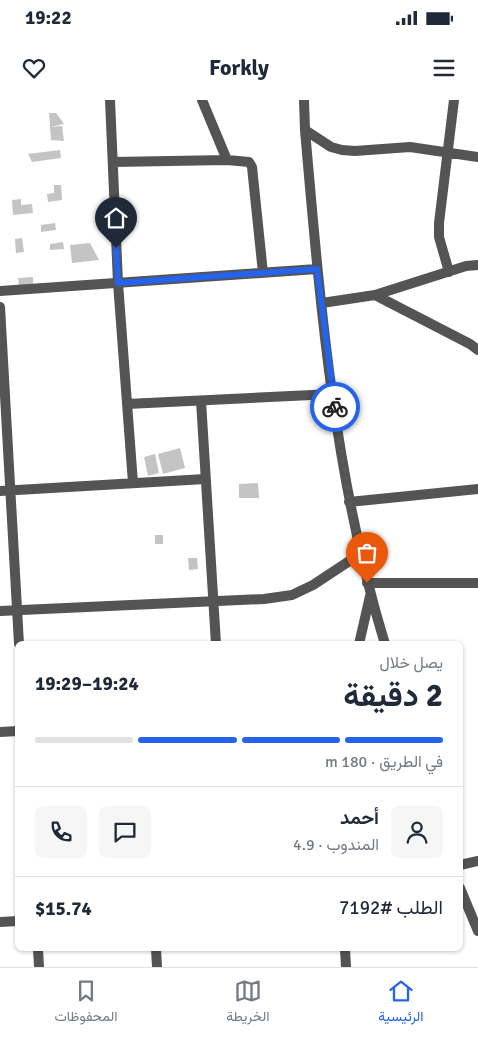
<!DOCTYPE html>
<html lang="ar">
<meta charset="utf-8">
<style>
:root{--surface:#fff;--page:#f6f6f7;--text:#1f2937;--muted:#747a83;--line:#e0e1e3;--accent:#2563eb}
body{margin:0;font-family:Signika,Vazirmatn,sans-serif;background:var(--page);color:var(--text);direction:rtl;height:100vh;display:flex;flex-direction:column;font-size:19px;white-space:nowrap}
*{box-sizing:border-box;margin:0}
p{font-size:16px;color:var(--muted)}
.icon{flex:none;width:28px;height:28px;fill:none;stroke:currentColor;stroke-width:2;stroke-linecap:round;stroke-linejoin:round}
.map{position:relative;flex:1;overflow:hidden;direction:ltr}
.details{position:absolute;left:15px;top:541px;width:448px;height:310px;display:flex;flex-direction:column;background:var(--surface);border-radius:8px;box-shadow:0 1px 4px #0004;direction:rtl}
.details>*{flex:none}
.pin{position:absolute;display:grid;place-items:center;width:42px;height:42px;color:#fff;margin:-51px -21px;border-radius:50% 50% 50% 0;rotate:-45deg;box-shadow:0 0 5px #0007}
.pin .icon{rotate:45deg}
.courier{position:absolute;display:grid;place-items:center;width:50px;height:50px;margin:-25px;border:4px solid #2563eb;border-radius:50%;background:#fff;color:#222;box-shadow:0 1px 6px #0007}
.head em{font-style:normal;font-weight:700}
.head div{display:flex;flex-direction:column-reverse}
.head{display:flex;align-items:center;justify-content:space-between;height:85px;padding:0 20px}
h1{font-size:32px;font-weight:700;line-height:38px}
.bar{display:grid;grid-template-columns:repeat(4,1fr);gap:8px 5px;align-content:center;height:60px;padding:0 20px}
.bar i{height:6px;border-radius:4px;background:var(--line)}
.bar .current{background:var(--accent)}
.bar p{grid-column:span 4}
.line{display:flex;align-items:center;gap:12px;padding:0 20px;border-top:1px solid var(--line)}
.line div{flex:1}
.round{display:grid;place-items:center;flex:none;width:52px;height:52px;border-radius:8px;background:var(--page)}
.status{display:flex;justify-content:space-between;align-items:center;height:35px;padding:0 25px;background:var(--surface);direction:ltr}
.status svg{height:14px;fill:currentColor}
header{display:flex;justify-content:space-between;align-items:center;height:65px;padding:0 20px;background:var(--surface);font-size:22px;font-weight:700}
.tab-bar{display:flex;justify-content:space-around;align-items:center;height:70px;border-top:1px solid var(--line);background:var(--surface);font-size:14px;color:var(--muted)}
.tab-bar a{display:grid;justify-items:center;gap:2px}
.tab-bar .current{color:var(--accent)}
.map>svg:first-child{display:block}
.building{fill:#c4c4c4}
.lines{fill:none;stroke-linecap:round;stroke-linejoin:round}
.minor{stroke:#545454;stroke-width:10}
.done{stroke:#595959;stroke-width:5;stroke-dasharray:0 9}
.route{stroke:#2563eb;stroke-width:6}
</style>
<div class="status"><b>19:22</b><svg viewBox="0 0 49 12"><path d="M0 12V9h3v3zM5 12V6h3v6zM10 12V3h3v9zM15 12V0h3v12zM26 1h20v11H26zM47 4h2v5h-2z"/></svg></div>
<header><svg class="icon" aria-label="menu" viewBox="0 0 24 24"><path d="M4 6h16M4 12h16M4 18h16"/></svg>Forkly<svg class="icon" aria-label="heart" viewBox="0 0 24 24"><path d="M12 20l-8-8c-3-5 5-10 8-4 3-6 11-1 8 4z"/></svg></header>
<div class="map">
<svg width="478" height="867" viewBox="0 0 478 867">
<rect width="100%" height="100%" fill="#fff"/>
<path class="building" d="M49,13h7l6,8 2,3 -14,3 12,-1 2,15 -13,-1 -1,-13z
M60,50l1,8 -29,4 -4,-8z
M54,85h7l1,15 -14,2 -1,-8 7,-1z
M21,99v6l11,-1 1,9 -20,2 -1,-15z
M55,123l1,7 -15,2v-7z
M22,138l2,14 -8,1 -1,-14z
M63,142l1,7 -14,1v-6z
M90,143l9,17 -27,3 -2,-18z
M33,177v8l-14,1 -1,-8z
M180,348l5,20 -22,6 -5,-20z
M155,354l4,19 -11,3 -4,-19z
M258,383l1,15h-20v-14z
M155,435h8v9h-8z
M188,458h9l1,11 -9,1z"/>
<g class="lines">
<path class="minor" d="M110,0l8,183 15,200
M202,0l25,60
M304,0l1,30 26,17 11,3 13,1 55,-4 68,10
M305,30c15,172 29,348 80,514
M113,62l114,-2 22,2 3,5 11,106
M449,172l-10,-35v-14l15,-123
M0,191l317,-22
M375,195l95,49 8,6
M322,203l53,-8 91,-29 12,-1
M0,207l19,337
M201,301l15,243
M127,304l206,-10
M0,391l205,-12
M349,402l129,-13
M367,483h111
M0,511l264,-12 28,-4 21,-10 47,-31
M359,544l11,-48
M0,632l18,-1
M460,765l18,-4
M460,788l18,43
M0,822l18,-1
M38,849l1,18
M156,849l1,18
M345,849l1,18"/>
</g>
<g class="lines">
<path class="done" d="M335,307l14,95 18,81"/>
<path class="route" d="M116,148l2,35 199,-14 18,138"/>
</g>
</svg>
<div class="pin" style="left:367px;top:483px;background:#ea580c"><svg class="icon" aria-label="bag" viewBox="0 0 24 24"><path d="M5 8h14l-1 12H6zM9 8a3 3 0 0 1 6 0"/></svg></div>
<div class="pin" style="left:116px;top:148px;background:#1f2937"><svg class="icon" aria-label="home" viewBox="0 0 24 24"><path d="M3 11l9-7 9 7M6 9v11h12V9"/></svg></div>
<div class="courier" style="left:335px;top:307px"><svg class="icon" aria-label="bike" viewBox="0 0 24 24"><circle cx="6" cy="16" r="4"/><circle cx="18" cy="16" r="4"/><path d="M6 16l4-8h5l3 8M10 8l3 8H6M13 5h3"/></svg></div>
<section class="details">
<div class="head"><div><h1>2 دقيقة</h1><p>يصل خلال</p></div><em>19:24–19:29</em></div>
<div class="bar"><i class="current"></i><i class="current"></i><i class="current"></i><i></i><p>في الطريق · 180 m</p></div>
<div class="line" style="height:90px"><a class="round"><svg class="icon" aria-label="person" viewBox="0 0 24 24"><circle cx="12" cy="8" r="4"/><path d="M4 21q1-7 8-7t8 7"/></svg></a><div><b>أحمد</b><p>المندوب · 4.9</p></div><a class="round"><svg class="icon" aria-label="chat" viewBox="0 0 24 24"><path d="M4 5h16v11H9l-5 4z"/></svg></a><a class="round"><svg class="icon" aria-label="phone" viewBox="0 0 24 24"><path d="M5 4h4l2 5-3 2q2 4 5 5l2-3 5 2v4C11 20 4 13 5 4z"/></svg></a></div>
<div class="line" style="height:65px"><div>الطلب #7192</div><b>$15.74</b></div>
</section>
</div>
<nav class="tab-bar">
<a class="current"><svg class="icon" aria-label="home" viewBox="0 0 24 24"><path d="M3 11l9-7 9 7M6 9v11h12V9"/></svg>الرئيسية</a>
<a><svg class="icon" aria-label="map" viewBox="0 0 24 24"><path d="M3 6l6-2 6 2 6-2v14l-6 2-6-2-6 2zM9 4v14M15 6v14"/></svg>الخريطة</a>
<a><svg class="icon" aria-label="saved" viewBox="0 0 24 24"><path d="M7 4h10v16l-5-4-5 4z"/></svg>المحفوظات</a>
</nav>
